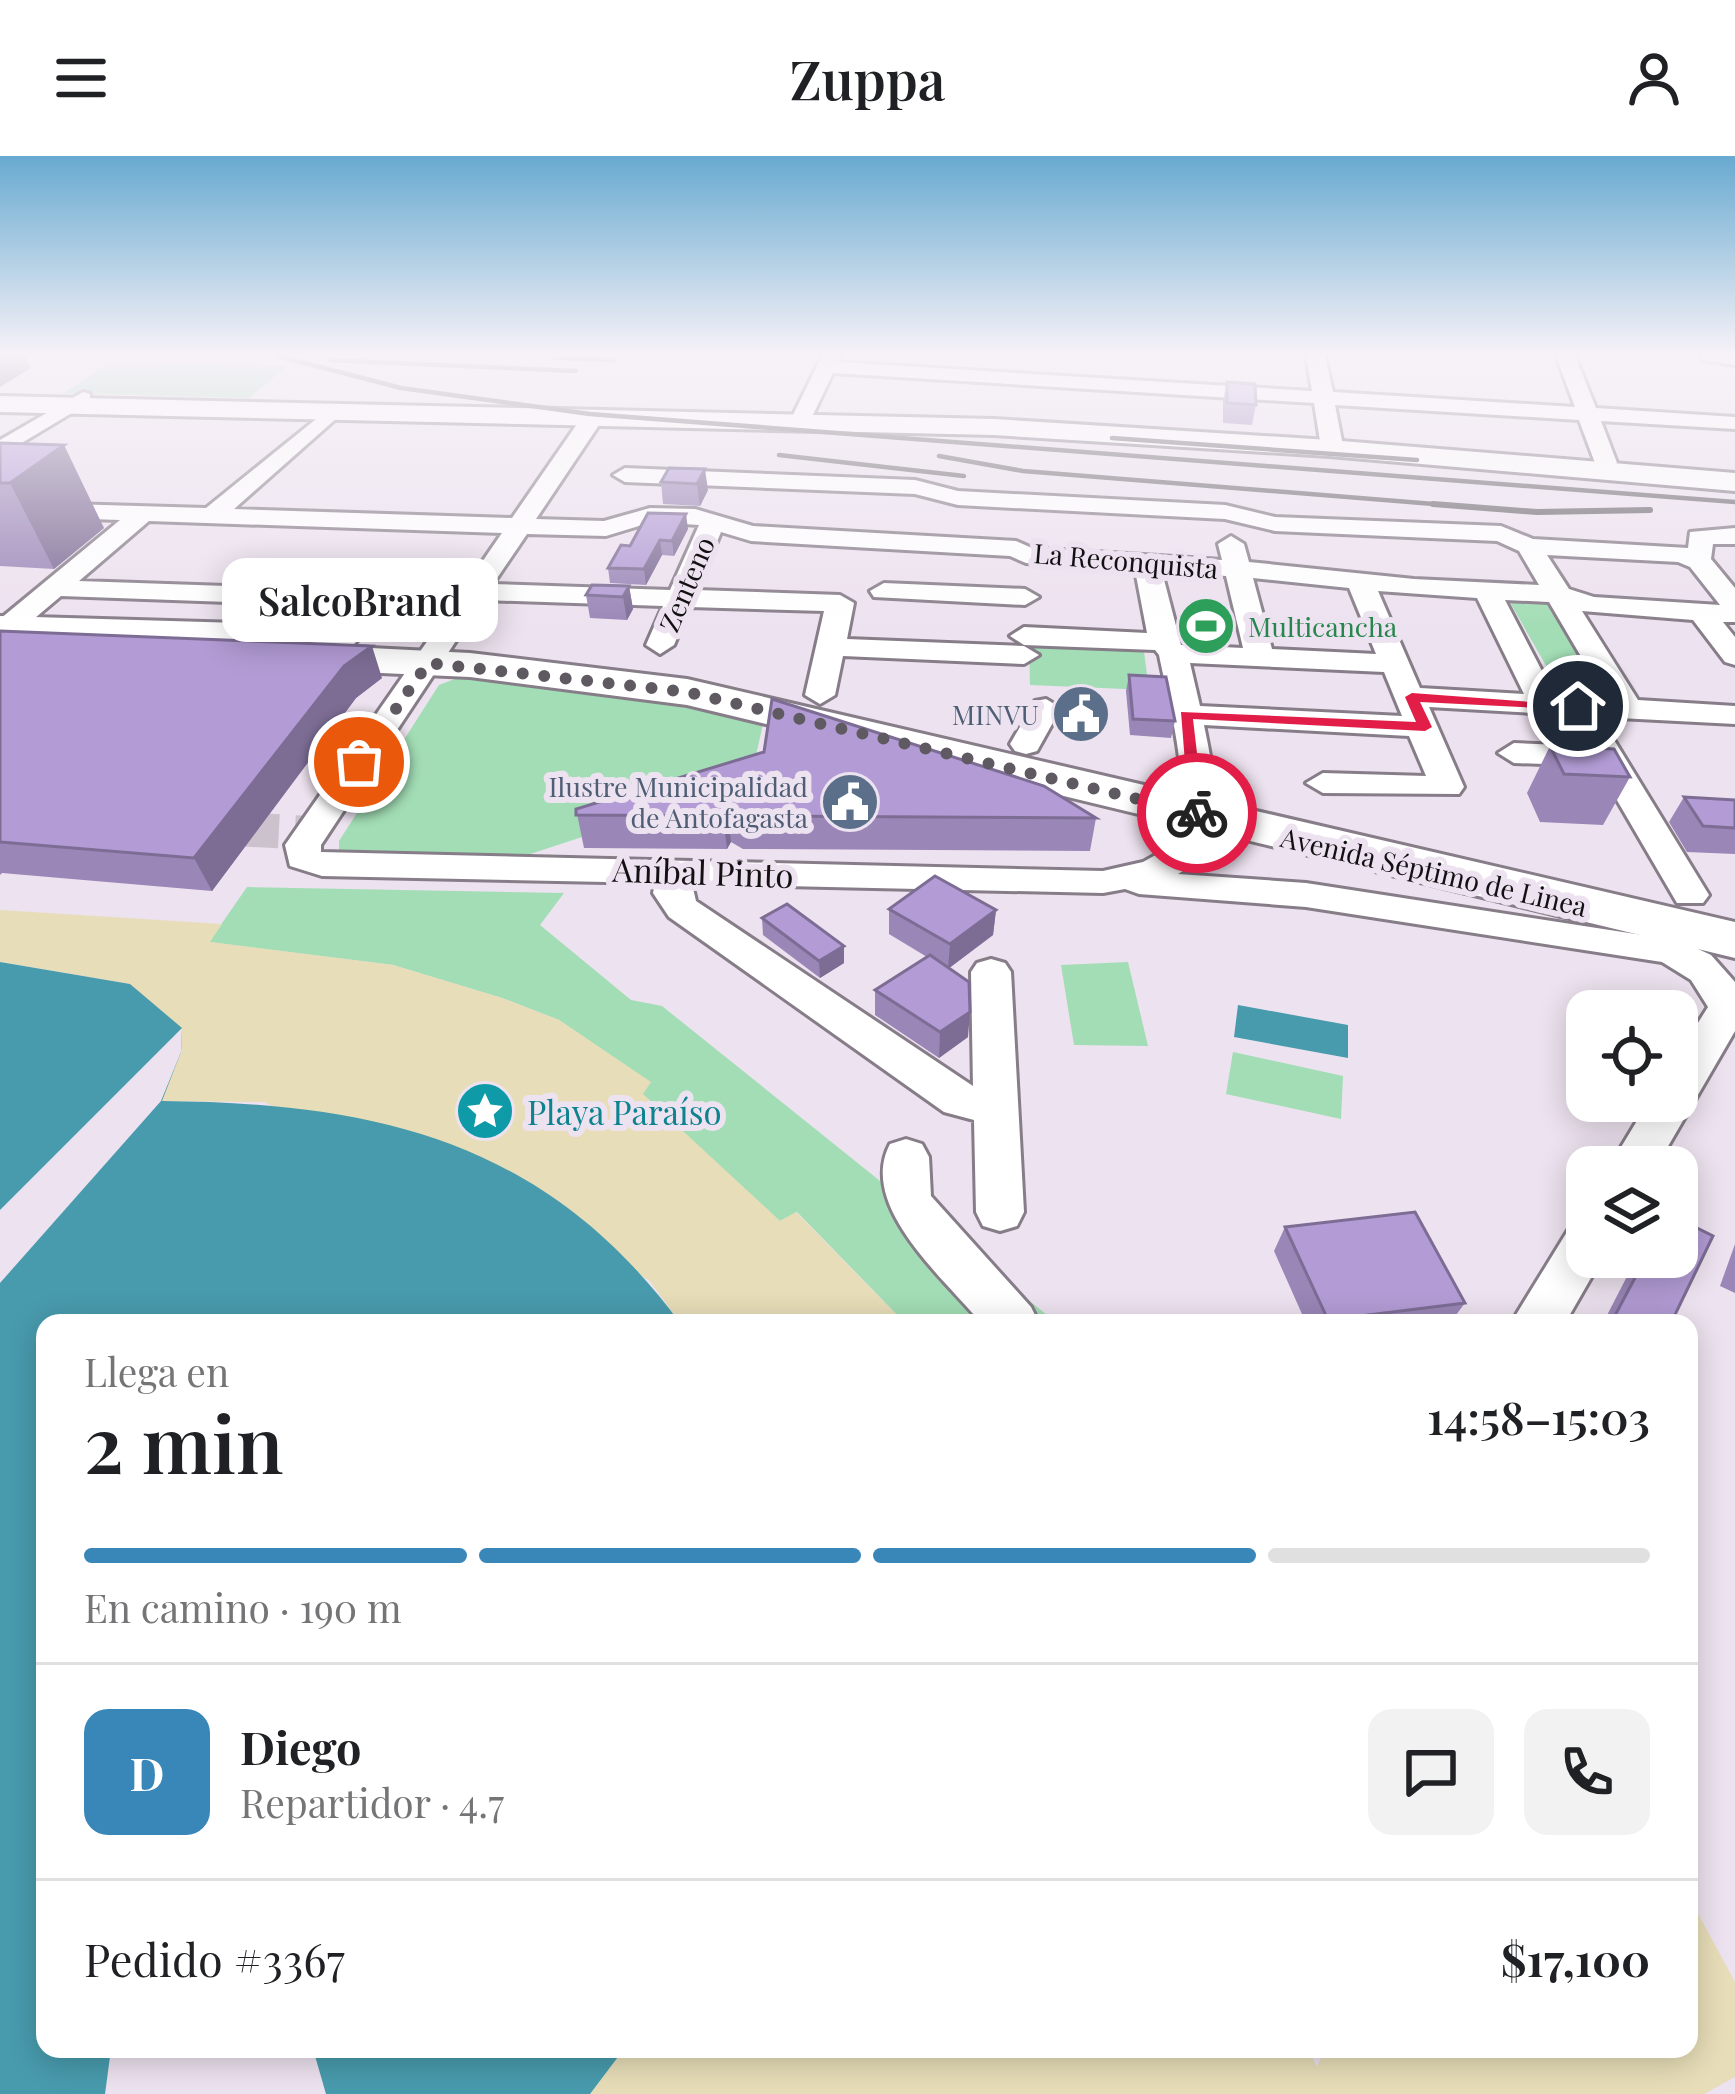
<!DOCTYPE html>
<html lang="es">
<meta charset="utf-8">
<style>
:root{--surface:#fff;--page:#f2f2f2;--text:#202124;--muted:#757577;--line:#e0e0e0;--accent:#3987b9}
body{margin:0;font-family:"Playfair Display",serif;background:var(--page);color:var(--text);height:100vh;display:flex;flex-direction:column;font-size:45px;white-space:nowrap}
*{box-sizing:border-box;margin:0}
p{font-size:39px;color:var(--muted)}
.icon{flex:none;width:66px;height:66px;fill:none;stroke:currentColor;stroke-width:2;stroke-linecap:round;stroke-linejoin:round}
.map{position:relative;flex:1;overflow:hidden}
.side{position:absolute;left:36px;top:1158px;width:1662px;height:744px;display:flex;flex-direction:column;background:var(--surface);border-radius:24px;box-shadow:0 6px 30px #0003}
.side>*{flex:none}
.tools{position:absolute;left:1566px;top:834px;display:grid;gap:24px}
.tools a{display:grid;place-items:center;width:132px;height:132px;border-radius:24px;background:var(--surface);box-shadow:0 6px 30px #0003;font-size:60px}
.pin{position:absolute;display:grid;place-items:center;width:102px;height:102px;color:#fff;margin:-51px;border:6px solid #fff;border-radius:50%;box-shadow:0 3px 12px #0007}
.courier{position:absolute;display:grid;place-items:center;width:120px;height:120px;margin:-60px;border:9px solid #e11d48;border-radius:50%;background:#fff;color:#222;box-shadow:0 3px 15px #0007}
.bubble{position:absolute;height:84px;border-radius:24px;background:var(--surface);box-shadow:0 6px 30px #0003;font-size:39px;font-weight:600;line-height:84px;text-align:center}
.head em{font-style:normal;font-weight:600}
.head div{display:flex;flex-direction:column-reverse}
.head{display:flex;align-items:center;justify-content:space-between;height:204px;padding:0 48px}
h1{font-size:78px;font-weight:600;line-height:90px}
.bar{display:grid;grid-template-columns:repeat(4,1fr);gap:18px 12px;align-content:center;height:144px;padding:0 48px}
.bar i{height:15px;border-radius:9px;background:var(--line)}
.bar .current{background:var(--accent)}
.bar p{grid-column:span 4}
.line{display:flex;align-items:center;gap:30px;padding:0 48px;border-top:3px solid var(--line)}
.line div{flex:1}
.round{display:grid;place-items:center;flex:none;width:126px;height:126px;border-radius:24px;background:var(--page)}
header{display:flex;justify-content:space-between;align-items:center;height:156px;padding:0 48px;background:var(--surface);font-size:54px;font-weight:600}
.map>svg:first-child{display:block}
.green{fill:#a2ddb5}
.sand{fill:#e7ddb8}
.water{fill:#489bad}
.pier{fill:#ede2ef}
.lines{fill:none;stroke-linecap:round;stroke-linejoin:round}
.minor-tunnel{stroke:#ccc2ce;stroke-width:34;stroke-dasharray:34 16;stroke-linecap:butt}
.minor-casing{stroke:#867d88;stroke-width:6}
.major-casing{stroke:#867d88;stroke-width:6}
.highway-casing{stroke:#867d88;stroke-width:6}
.minor{fill:#fff;fill-rule:evenodd}
.major{fill:#fff;fill-rule:evenodd}
.highway{fill:#fff;fill-rule:evenodd}
.rail-far1{stroke:#6c656d;stroke-width:4.5}
.rail{stroke:#6c656d;stroke-width:6}
.wall{fill:#9a86b7}
.shaded-wall{fill:#7d6d95}
.building{fill:#b39cd5;stroke:#7d6d95;stroke-width:3}
.route{fill:#e11d48}
.done{stroke:#5f5a61;stroke-width:12;stroke-dasharray:0 21.6}
.labels{text-anchor:middle;dominant-baseline:central;stroke-width:12;stroke-linejoin:round;paint-order:stroke}
.far-street-label{font-size:27px;fill:#131014;stroke:#ede2ef}
.far-leisure-label{font-size:27px;fill:#27864d;stroke:#ede2ef;text-anchor:start}
.far-service-label{font-size:27px;fill:#4e5e75;stroke:#ede2ef;text-anchor:end}
.street-label{font-size:33px;fill:#131014;stroke:#ede2ef}
.culture-label{font-size:33px;fill:#0d838f;stroke:#ede2ef;text-anchor:start}
</style>
<header><svg class="icon" aria-label="menu" viewBox="0 0 24 24"><path d="M4 6h16M4 12h16M4 18h16"/></svg>Zuppa<svg class="icon" aria-label="person" viewBox="0 0 24 24"><circle cx="12" cy="8" r="4"/><path d="M4 21q1-7 8-7t8 7"/></svg></header>
<div class="map">
<svg width="1735" height="1938" viewBox="0 0 1735 1938">
<rect width="100%" height="100%" fill="#ede2ef"/>
<path class="green" d="M111,206l176,4 -38,32 -185,-5z
M1513,443l39,1 65,103 -46,-3 -9,-6 -51,-90z
M1182,453l42,2 7,32 -44,-2z
M1029,483l114,5 6,46 -119,-5z
M465,519l137,15 161,34 -13,58 -232,76 -179,-4v-13l100,-156z
M247,731l317,6 -24,32 91,75 31,6 395,317h-152l-108,-111 -17,9 -138,-127 8,-12 -91,-62 -57,-22 -109,-33 -184,-23z
M1128,806l20,84 -74,-1 -13,-80z
M1233,896l110,24 -2,43 -115,-25z"/>
<path class="sand" d="M0,754l222,14 -12,18 183,23 109,33 57,22 92,62 -8,12 137,127 16,-9 109,111h-225l-31,-43 -385,-178 -103,-1 3,-12 -34,-105 -130,-22z
M1689,1741l46,85v95l-31,17h-1114l34,-45h684l9,18 8,-18h364z"/>
<path class="water" d="M0,806l130,22 52,44 -1,24 -19,49c215,2 384,40 518,222h-635v726h66l-6,45h-105z
M1238,849l110,20v33l-114,-21z
M313,1893h311l-34,45h-264z"/>
<path class="pier" d="M182,872l-1,24 -20,49 -161,182v-73z"/>
<g class="lines">
<path class="minor-tunnel" d="M195,671l116,6"/>
<g class="minor-casing">
<path id="minor" d="M822,200h18l-2,6 474,29 -6,-35h19l8,36 242,15 -19,-51h19l21,52 139,9v12l-134,-8 16,42 -11,7 -11,-7 -16,-43 -244,-15 7,36 -11,7 -11,-7 -6,-38 -481,-30 -23,48h-14l-4,-4z
M1700,200h35v9l-32,-5z
M83,236l7,2v8l-90,54v-16z
M331,251l7,2v8l-104,92 278,9 72,-104 8,-1 11,6 -67,100 68,2 46,-13 45,1 58,17 263,15 16,7 190,12 -4,-16 13,-8 13,8 5,18 165,17 125,6 -20,-34 -22,-10 -222,-10 -50,-12 -267,-14 -43,-11 -290,-12 -12,-7 12,-7 290,12 43,11 267,14 50,12 226,9 32,13 155,9 2,-16 45,-4v16h-22l-2,15 24,29v34h-12l12,15v28l-10,-3 -32,-42 -111,-9 56,89 97,6v18l-135,-7 109,178 -6,8h-26l-80,-137 -83,-3 -16,-10 16,-10 72,3 -18,-31 -139,-8 35,80 -5,7 -136,-1 -17,-10 17,-10 103,3 -17,-40 -205,-11c10,49 26,120 -26,149l128,9 375,58 30,14 24,27v49l-79,136h-47l40,-66h28v-45l31,-49 -17,-27 -29,-18 -356,-55 -167,-13 -14,-5 -22,4 -411,-9 4,17 277,185 -2,-114 6,-9 14,-4 14,4 6,9 13,240 -7,14 -17,5 -17,-5 -7,-14 -2,-92 -30,-8 -275,-195 -16,-24 2,-10 -333,-7 -32,-10 -5,-21 164,-235 -388,-14 -45,38 -16,1v-16l120,-99 -120,-4v-14l206,6zM149,365l353,12 -42,61 -381,-13zM652,366l47,3 -29,65 -177,-6 34,-50 79,2zM721,376l30,9 259,15 16,7 109,7 12,63 -123,-6 -14,9 14,9 131,5 4,5c10,52 39,145 9,193l-25,14 -40,9 -782,-19v-7l162,-245 180,6 -17,39 14,9 14,-9 16,-38 134,4 -19,84 15,9 15,-9 8,-39 181,8 15,-9 -15,-9 -177,-7 7,-36 -14,-8 -143,-5zM1547,399l131,7 12,5 30,38 -126,-8 -25,-8zM1162,416l64,4 17,72 -62,-3zM1253,422l96,10 27,66 -104,-5zM1378,435l99,7 47,96 -104,-6zM1505,444l44,2 57,97 -51,-3zM1190,507l194,9 18,44 -202,-10z
M884,427l141,6 14,8 -14,8 -151,-8 -4,-6z
M1046,543l15,9 -24,43 -11,3 -11,-3 -5,-7 25,-43z
M906,983l16,5 7,13 2,39 100,111 8,16h-58c-36,-44 -124,-117 -91,-179z
M1587,1065v36h16l-38,66h-54l59,-96z"/>
</g>
<g class="major-casing">
<path id="major" d="M0,240l994,23 335,21 406,33v18l-406,-35 -335,-21 -994,-23z"/>
</g>
<g class="highway-casing">
<path id="highway" d="M0,460l340,10 14,3 6,9 -9,9 119,6 217,26 1048,243v36l-1048,-253 -217,-28 -178,-8 -14,-3 -6,-9 6,-9 -278,-8z"/>
</g>
<use href="#minor" class="minor"/>
<use href="#major" class="major"/>
<use href="#highway" class="highway"/>
<path class="rail-far1" d="M278,200l123,32 189,26 1145,88
M555,202l60,2
M330,204l246,11
M1112,282l305,22
M779,299l185,21
M939,300l84,15 448,36"/>
<path class="rail" d="M1433,348l104,8 113,-2"/>
</g>
<path class="wall" d="M1227,226l29,23 -4,20 -29,-2v-21z
M0,287l104,85 -50,41 -54,-3z
M669,312l39,22 -8,16 -37,-2 -2,-22z
M688,373l-14,27 -12,-1 -16,30 -36,-2 -2,-15 22,-22z
M629,430l4,23 -6,11 -37,-2 -4,-23z
M0,475l382,47 -26,20 -144,193 -210,-18 -2,2z
M1129,519l46,46 -4,17 -41,-3 -4,-44z
M1550,590l80,31 -27,48 -63,-3 -13,-29z
M764,596l332,66 -6,33 -347,-2 -12,-7 -4,7 -143,-1 -8,-39z
M1684,641l51,3v54l-48,-2 -18,-30z
M889,753l107,1 -3,25 -44,33 19,69 -29,21 -64,-43v-25l52,-33 -38,-23z
M762,762l82,45 -24,15 -57,-43z
M1285,1071l180,76 -15,20h-144l-32,-72z
M1735,1088v49l-15,-7z
M1637,1101h40l-6,66h-68z"/>
<path class="shaded-wall" d="M0,200h25l6,12 -31,19z
M64,289l40,83 -50,41 -44,-86z
M705,313l3,21 -8,16 -3,-22z
M686,358l2,15 -14,27 -2,-15z
M660,384l2,15 -16,30 -2,-16z
M629,430l4,23 -6,11 -4,-23z
M372,490l10,32 -26,20 -144,193 -18,-33 150,-192z
M728,653l3,33 -4,7 -4,-33z
M996,754l-3,25 -45,34 2,-25z
M844,790v17l-24,15 -1,-17z
M970,856l-2,25 -29,21 1,-26z"/>
<path class="building" d="M1227,226l28,2 1,21 -29,-2z
M0,287l64,2 -54,38h-10z
M669,312l36,1 -8,15 -36,-2z
M648,357l38,1 -14,27 -12,-1 -16,29 -36,-1 13,-23 9,1z
M592,429l37,1 -6,11 -37,-2z
M0,475l372,15 -28,20 -150,192 -194,-16z
M1129,519l37,2 9,44 -42,-2z
M772,543l272,87 52,32 -356,-2 -12,-7 -5,7 -147,-1v-6l188,-57z
M1550,590l64,3 16,28 -66,-3z
M1684,641l51,3v28l-32,-2z
M935,720l61,34 -46,34 -61,-35z
M787,748l57,42 -25,15 -57,-43z
M930,799l39,27 1,30 -30,20 -65,-42z
M1415,1056l50,91 -137,17 -43,-93z
M1677,1062l36,18 -42,87h-60l35,-66h31z"/>
<linearGradient id="sky" x2="0" y2="1"><stop stop-color="#68aad0"/><stop offset="0.42" stop-color="#f7f2f8"/><stop offset="1" stop-color="#f7f2f8" stop-opacity="0"/></linearGradient>
<rect width="1735" height="471" fill="url(#sky)"/>
<path class="route" d="M1412,537l172,13 -6,4 -158,-8 12,25 -7,4 -232,-12 11,94 -7,4 -8,-4 -8,-101 235,10 -11,-25z"/>
<g class="lines">
<path class="done" d="M359,606l69,-99 259,29 510,121"/>
</g>
<defs>
<g id="stadium-disc" transform="scale(3)"><circle r="9.5" fill="#2e9e5b" stroke="#ede2ef"/><path d="M0-5a6.5 5 0 1 0 0 10a6.5 5 0 1 0 0-10ZM-3.5-1.8h7v3.6h-7Z" fill="#fff"/></g>
<g id="civic-disc" transform="scale(3)"><circle r="9.5" fill="#5c6f8a" stroke="#ede2ef"/><path d="M-.6-6.5H3V-4.5H.6V-3L4-1V1h2V6H-6V1h2V-1L-.6-3ZM-1.2 2.5V6h2.4V2.5Z" fill="#fff"/></g>
<g id="sight-disc" transform="scale(3)"><circle r="9.5" fill="#0f9aa8" stroke="#ede2ef"/><path d="M0-6L1.8-2.2L6-1.7L2.9 1.2L3.7 5.4L0 3.3L-3.7 5.4L-2.9 1.2L-6-1.7L-1.8-2.2Z" fill="#fff"/></g>
</defs>
<g fill-rule="evenodd">
<use href="#stadium-disc" x="1206" y="470"/>
<use href="#civic-disc" x="1081" y="558"/>
<use href="#civic-disc" x="850" y="646"/>
<use href="#sight-disc" x="485" y="955"/>
</g>
<g class="labels">
<g class="far-street-label">
<text transform="translate(1126 404) rotate(5)">La Reconquista</text>
<text transform="translate(686 428) rotate(-67)">Zenteno</text>
<text transform="translate(1434 715) rotate(13)">Avenida Séptimo de Linea</text>
</g>
<g class="far-leisure-label">
<text x="1248" y="470">Multicancha</text>
</g>
<g class="far-service-label">
<text x="1039" y="558">MINVU</text>
<text x="808" y="630">Ilustre Municipalidad<tspan x="808" dy="31">de Antofagasta</tspan></text>
</g>
<g class="street-label">
<text transform="translate(703 715) rotate(2)">Aníbal Pinto</text>
</g>
<g class="culture-label">
<text x="527" y="955">Playa Paraíso</text>
</g>
</g>
</svg>
<div class="tools">
<a><svg class="icon" aria-label="locate" viewBox="0 0 24 24"><circle cx="12" cy="12" r="6"/><path d="M12 2v4M12 18v4M2 12h4M18 12h4"/></svg></a>
<a><svg class="icon" aria-label="layers" viewBox="0 0 24 24"><path d="M12 4l9 5-9 5-9-5zM3 14l9 5 9-5"/></svg></a>
</div>
<div class="pin" style="left:359px;top:606px;background:#ea580c"><svg class="icon" aria-label="bag" viewBox="0 0 24 24"><path d="M5 8h14l-1 12H6zM9 8a3 3 0 0 1 6 0"/></svg></div>
<div class="pin" style="left:1578px;top:550px;background:#1f2937"><svg class="icon" aria-label="home" viewBox="0 0 24 24"><path d="M3 11l9-7 9 7M6 9v11h12V9"/></svg></div>
<div class="courier" style="left:1197px;top:657px"><svg class="icon" aria-label="bike" viewBox="0 0 24 24"><circle cx="6" cy="16" r="4"/><circle cx="18" cy="16" r="4"/><path d="M6 16l4-8h5l3 8M10 8l3 8H6M13 5h3"/></svg></div>
<div class="bubble" style="left:222px;top:402px;width:276px">SalcoBrand</div>
<section class="side">
<div class="head"><div><h1>2 min</h1><p>Llega en</p></div><em>14:58–15:03</em></div>
<div class="bar"><i class="current"></i><i class="current"></i><i class="current"></i><i></i><p>En camino · 190 m</p></div>
<div class="line" style="height:216px"><b class="round" style="background:var(--accent);color:#fff">D</b><div><b>Diego</b><p>Repartidor · 4.7</p></div><a class="round"><svg class="icon" aria-label="chat" viewBox="0 0 24 24"><path d="M4 5h16v11H9l-5 4z"/></svg></a><a class="round"><svg class="icon" aria-label="phone" viewBox="0 0 24 24"><path d="M5 4h4l2 5-3 2q2 4 5 5l2-3 5 2v4C11 20 4 13 5 4z"/></svg></a></div>
<div class="line" style="height:156px"><div>Pedido #3367</div><b>$17,100</b></div>
</section>
</div>
